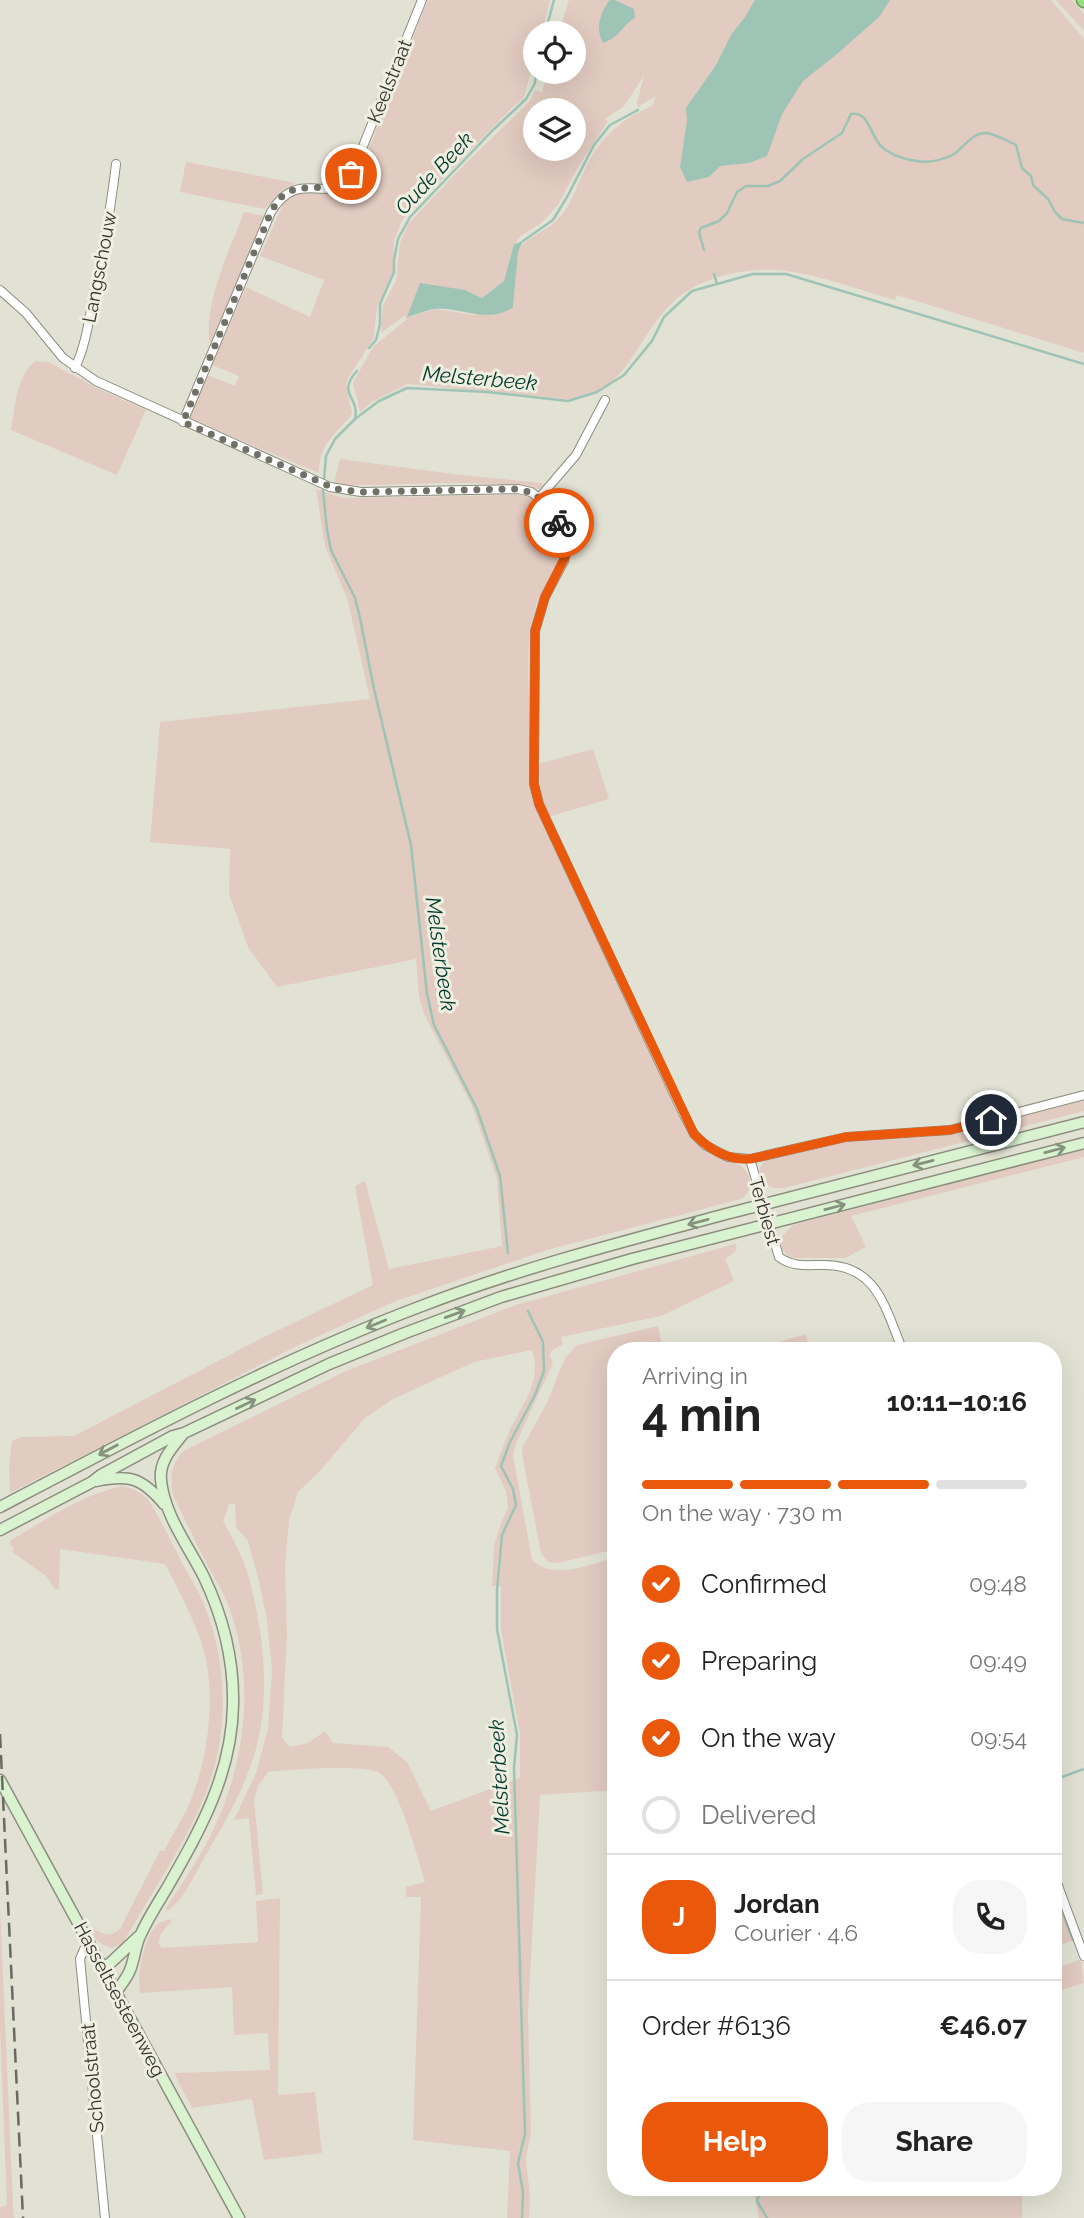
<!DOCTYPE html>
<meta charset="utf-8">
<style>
:root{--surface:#fff;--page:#f6f6f6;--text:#222;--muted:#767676;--line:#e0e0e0;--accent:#ea580c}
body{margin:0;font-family:Raleway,sans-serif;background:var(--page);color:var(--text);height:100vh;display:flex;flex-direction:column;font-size:26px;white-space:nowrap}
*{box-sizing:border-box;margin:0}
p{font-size:23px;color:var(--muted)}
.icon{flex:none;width:38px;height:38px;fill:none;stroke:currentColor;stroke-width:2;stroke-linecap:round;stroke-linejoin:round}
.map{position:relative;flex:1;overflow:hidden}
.side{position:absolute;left:607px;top:1342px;width:455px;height:854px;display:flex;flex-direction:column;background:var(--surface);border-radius:28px;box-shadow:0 7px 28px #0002}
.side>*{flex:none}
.buttons{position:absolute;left:523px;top:21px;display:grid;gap:14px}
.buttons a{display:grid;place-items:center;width:63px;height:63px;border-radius:50%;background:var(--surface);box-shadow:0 7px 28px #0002;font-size:35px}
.pin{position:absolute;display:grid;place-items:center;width:60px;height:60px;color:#fff;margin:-30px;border:4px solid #fff;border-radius:50%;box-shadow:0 2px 7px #0007}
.courier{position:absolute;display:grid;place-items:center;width:70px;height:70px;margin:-35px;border:5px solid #ea580c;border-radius:50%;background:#fff;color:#222;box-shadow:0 2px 9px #0007}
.headline em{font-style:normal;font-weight:700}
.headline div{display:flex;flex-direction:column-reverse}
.headline{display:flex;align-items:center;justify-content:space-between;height:119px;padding:0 35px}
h1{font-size:46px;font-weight:700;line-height:52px}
.bar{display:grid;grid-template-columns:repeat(4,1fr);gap:10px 7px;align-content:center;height:84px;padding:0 35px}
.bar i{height:9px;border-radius:5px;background:var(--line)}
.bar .selected{background:var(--accent)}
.bar p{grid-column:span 4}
.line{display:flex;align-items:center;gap:18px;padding:0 35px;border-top:2px solid var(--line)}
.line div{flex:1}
.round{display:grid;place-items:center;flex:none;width:74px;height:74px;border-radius:28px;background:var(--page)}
ol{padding:0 35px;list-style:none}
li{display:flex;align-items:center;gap:21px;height:77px}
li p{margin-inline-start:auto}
li .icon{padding:7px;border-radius:50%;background:var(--accent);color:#fff;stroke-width:4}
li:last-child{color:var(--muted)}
li i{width:38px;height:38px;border:4px solid var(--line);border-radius:50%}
.primary-button{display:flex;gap:14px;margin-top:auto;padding:14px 35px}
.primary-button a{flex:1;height:80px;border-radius:28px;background:var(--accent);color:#fff;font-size:28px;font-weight:700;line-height:80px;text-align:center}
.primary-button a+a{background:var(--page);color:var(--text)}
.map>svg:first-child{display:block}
.green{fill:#e2cbc1;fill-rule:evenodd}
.water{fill:#9dc4b5}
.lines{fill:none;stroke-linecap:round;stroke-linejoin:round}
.stream{stroke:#9dc4b5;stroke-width:2.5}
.minor-casing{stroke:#8c8c7f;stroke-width:10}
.secondary-casing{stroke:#8c8c7f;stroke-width:13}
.trunk-casing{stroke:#649c4e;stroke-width:15}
.minor{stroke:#fff;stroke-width:8}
.secondary{stroke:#d9f2cf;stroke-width:10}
.trunk{stroke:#98de80;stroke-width:12}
.rail{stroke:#696961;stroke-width:2.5;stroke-dasharray:14 7;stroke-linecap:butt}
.oneway{stroke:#86927e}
.done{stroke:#707067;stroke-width:7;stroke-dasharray:0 12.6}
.route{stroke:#ea580c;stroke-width:9}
.labels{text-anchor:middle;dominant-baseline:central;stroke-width:6;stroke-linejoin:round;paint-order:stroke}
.street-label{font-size:19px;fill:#32322d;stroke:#efefe1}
.water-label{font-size:21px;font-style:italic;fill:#00392b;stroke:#efefe1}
</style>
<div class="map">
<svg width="1084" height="2218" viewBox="0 0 1084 2218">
<rect width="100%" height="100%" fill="#e2e2d4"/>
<path class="green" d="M428,0h122l-8,33h-6l-1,23 -10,38 -2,5 -9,7 -112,114 -8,21 -1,30 -16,36 -3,31 -26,40 -2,7 6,27 -1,4c-18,20 -32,29 -32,57l-130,-54 18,-44 28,11 4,-10 -27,-11 34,-78 64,30 14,-37 -64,-24 24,-54 12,-9 50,-4 19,-31z
M569,0h482l33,39v314l-187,-58 -2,5c-35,-10 -84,-28 -119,-30 -37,-2 -82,9 -108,37 -33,34 -44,92 -102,92l-159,-15 -35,18 -12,10 -7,-29 20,-36 34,-28 -3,-3 -23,17 2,-28 13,-24 4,-38 8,-19 54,-57 67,-65 6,-12 7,2 6,-20h26v-39h-15zM644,76l-7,26 1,5 18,-11 -4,10c-36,15 -56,37 -71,72 -7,15 -13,32 -25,43 -12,12 -29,15 -38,30l-5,56 -39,8 -38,-6 -28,8 5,-13 52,-14 17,8 22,-17 10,-37 7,-8 20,-13 17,-18 19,-36 31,-48 -3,-2 19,-13zM536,110h38v39h-38z
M1056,0h16l12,14v17z
M186,162l110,21 -12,6 -19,20 -85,-17z
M244,212l21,4 -54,127 -2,-3c-3,-44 20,-87 35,-128z
M36,361l12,1 53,28 45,20 -29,65 -106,-45c4,-22 5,-55 25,-69z
M340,459l121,16 81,8 1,2 -4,4c-62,-11 -130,-3 -193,-4l-12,-3z
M316,489l28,9 173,-3c7,1 15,1 21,5 8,4 24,31 24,40 2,22 -21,49 -27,70 -10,32 -6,68 -6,102 1,32 -2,65 7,96l151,325c7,7 13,15 21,20 10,6 24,6 33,13 12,9 13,26 0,33l-194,51 -151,51 -95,43 -291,149 -1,-24 3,-28 9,-4 53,-1 190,-99 109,-52 -18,-99 10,-5 24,88 113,-23 -5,-67 -25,-73 -48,-92 -5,-18 -3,-37 -139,28 -29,-40 -19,-53 1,-45 -80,-7 10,-120 210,-23 -22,-98 -23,-55z
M593,749l16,50 -61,18 -7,-18 -3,-35z
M1084,1099v12l-300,77c-16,2 -24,-5 -24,-21l8,-10 74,-17 85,-3 40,-7z
M1084,1150v7l-233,59 15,31 -21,11h-49l-7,-1 -8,-9v-11l12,-12z
M735,1244l2,3 -2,5 -10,7 9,22 -73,35 -100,21 2,7 -12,7 -1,5 3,7 -36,78 -4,14 19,105c23,21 57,4 84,-2v232l-76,5 -12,218 3,119 -5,27 4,37 -1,22h-22l3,-67 -97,-11 8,-243h-15v-10l19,-5c-8,-25 -25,-94 -45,-109 -12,-9 -93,-4 -112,-1l-10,14 -4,14 9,94 -7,1 -7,-77 -15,2 22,-47 12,-44 4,-58 -5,-51 -8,-39 -11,-40 -12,-14 -1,-23h-6l-6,17c9,17 20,35 25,54 16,58 24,126 5,184 -11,34 -29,65 -47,96 -9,15 -24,49 -39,56l-1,-3c14,-21 28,-42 40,-64 38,-70 51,-158 24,-234 -5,-16 -16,-32 -24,-48 -12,-22 -22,-45 -33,-67 -3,-21 -3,-27 10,-44l163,-80 170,-66zM532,1350c11,30 -10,55 -23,82 -5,12 -9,24 -14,36l11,23 2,17 -7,15 -7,23 -2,40h9v44l19,104v44l-89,33 -24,-49 -19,-15 -55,-4 -8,-12 -17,12 -18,4 -8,-9 5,-104 -2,-67 4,-47 9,-28 22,-21 45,-53 28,-19 81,-37z
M658,1326l5,25h-47v198l-58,14 -10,-1 -7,-9 -19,-99 1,-8 24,-43 18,-45 12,-13z
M806,1334l2,11 -15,6h-45z
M123,1486l12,4 12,8c13,20 23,41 33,61 8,16 19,31 25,48 23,59 24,124 2,183 -18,47 -49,93 -74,136l-11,18 -11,4c-12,-5 -19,-8 -20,-22 8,8 19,12 29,3l40,-78h4c7,-14 16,-28 23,-42 22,-48 32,-123 12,-173 -9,-24 -22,-49 -34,-72l-105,-15 -1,40h-4l-9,-13 -34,-24 2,-3 -4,-5v-3c35,-21 72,-47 113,-55z
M1054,1885l21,54 -21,9z
M280,1898l-2,197 37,-3 7,61 -58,7 -12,-61 -60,9 -18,-35 96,-3 -2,-37 -34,2 -2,-48 -92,6c-3,-18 3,-54 17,-68 4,-4 10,-5 16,-6l-12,15 -3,9 4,5 96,-6 -2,-41z
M0,1907l13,297 1,14h-14v-11l7,-2 -7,-177z
M1081,1959l3,24 -30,9v-22z
M753,2188h269v30h-263z"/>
<path class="water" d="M610,0h5l19,9 1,9c-14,8 -12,17 -32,25 -8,-14 -3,-31 7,-43z
M755,0h135l-11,17 -42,37 -34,27 -21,33 -15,42 -18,7 -29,3 -11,11 -22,5 -7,-15 7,-46 -1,-13 30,-43 15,-30 14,-18z
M523,241l-5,11 -5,55c-25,18 -54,-1 -78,2 -9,1 -19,6 -28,8l13,-34 45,7 17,8 22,-17 10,-37z"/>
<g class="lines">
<path class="stream" d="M545,33l9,-33
M523,241l30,-21 14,-23 27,-52 16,-20 28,-15
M704,250l-5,-18 2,-4 18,-7 8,-8 10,-21 9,-6h22l12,-5 23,-22 39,-26 9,-19c19,-3 19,23 31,33 9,8 24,13 35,14 13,2 26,-1 37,-7 10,-7 19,-22 32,-21 9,1 22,8 30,12l6,23 9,8 2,9 15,14 7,13 7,7 22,4
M714,274l3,10
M369,348l7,-8 4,-16v-20l14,-32v-12l4,-21 12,-22 82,-86 34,-32 9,-16 1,-11
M355,419c5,-23 -19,-25 2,-48
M508,1253l-8,-77 -23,-67 -43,-84 -7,-31 -16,-149 -37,-156 -14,-71 -5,-20 -24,-48 -4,-20 -4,-39 3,-35 9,-17 20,-20 24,-18 28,-13 80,4 81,9 29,-9 27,-17 28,-34 12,-24 28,-26 61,-17h33l298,90
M1054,1780l30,-11
M1054,1889l19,51
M765,2188l-4,1 -4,12 10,17
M522,2218l1,-26 -5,-29 7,-29 -11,-366 3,-33 -20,-106v-39l5,-55 14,-30 -3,-16 -12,-23 9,-24 25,-47 9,-24 -1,-29 -15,-31"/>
<g class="minor-casing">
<path id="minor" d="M0,290l26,23 37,45 33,23 234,106 31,5 157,-3 13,3 15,11 19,29 3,11 -4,18 -19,36 -10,34 -1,153 5,20 12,26 133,285 10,19 11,11 23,12 22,2 96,-22 104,-7 134,-35
M75,368c11,-23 14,-49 19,-74 9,-43 17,-86 22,-130
M183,422l88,-210c26,-43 53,-10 75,-31 5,-5 8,-14 11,-20l65,-161
M540,497l36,-42 29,-55
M750,1159l29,98c13,10 27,8 42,8 56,-2 64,43 82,86
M1054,1875l30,81
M88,1940l-8,19 25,259"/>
</g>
<g class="secondary-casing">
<path id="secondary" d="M96,1481c34,-7 46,-3 68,23
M0,1507c137,-72 274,-145 419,-200 101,-39 206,-66 311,-94 118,-31 236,-61 354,-91
M0,1530l92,-48 9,-7 72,-39 11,-3 145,-69 76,-31 96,-36 131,-38 452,-116
M0,1780l239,438
M104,1969l34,-32
M116,1992c5,-7 11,-14 14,-22 5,-12 5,-25 11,-36 7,-16 17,-31 26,-46 33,-58 65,-114 66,-183 1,-44 -10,-88 -29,-128 -15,-30 -40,-62 -43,-97 -2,-19 11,-32 22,-46"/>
</g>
<g class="trunk-casing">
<path id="trunk" d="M1083,0l1,1"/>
</g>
<use href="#minor" class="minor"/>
<use href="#secondary" class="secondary"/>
<use href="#trunk" class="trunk"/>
<path class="rail" d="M0,1734l23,484"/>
</g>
<defs><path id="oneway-shaft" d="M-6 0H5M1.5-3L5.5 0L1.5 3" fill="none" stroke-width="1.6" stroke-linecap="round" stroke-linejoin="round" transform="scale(1.75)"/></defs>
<g class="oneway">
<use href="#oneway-shaft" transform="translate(1055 1150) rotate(-15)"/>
<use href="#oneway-shaft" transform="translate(923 1163) rotate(166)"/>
<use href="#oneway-shaft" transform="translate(835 1207) rotate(-15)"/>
<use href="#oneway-shaft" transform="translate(698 1222) rotate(165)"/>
<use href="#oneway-shaft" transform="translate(455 1314) rotate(-20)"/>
<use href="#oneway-shaft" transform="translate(376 1324) rotate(158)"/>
<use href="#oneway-shaft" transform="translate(246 1404) rotate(-26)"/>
<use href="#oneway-shaft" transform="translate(108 1450) rotate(152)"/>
</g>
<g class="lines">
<path class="done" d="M351,174c-17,24 -47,5 -67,21 -6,4 -9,11 -13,17l-88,210 153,67 26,3 156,-3c22,5 30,15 41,34"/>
<path class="route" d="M559,523l9,21v7l-23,46 -10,34 -1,153 5,20 12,26 143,304c16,16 33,26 56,25l96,-22 104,-7 41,-10"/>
</g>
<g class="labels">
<g class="street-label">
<text transform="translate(389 81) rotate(-68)">Keelstraat</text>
<text transform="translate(99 267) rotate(-79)">Langschouw</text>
<text transform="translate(765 1211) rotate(74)">Terbiest</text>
<text transform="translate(120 1999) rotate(62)">Hasseltsesteenweg</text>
<text transform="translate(92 2078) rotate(-95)">Schoolstraat</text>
</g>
<g class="water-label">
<text transform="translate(434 173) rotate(-47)">Oude Beek</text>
<text transform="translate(480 378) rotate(5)">Melsterbeek</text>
<text transform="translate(441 954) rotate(82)">Melsterbeek</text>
<text transform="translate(499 1777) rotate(-93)">Melsterbeek</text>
</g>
</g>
</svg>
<div class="buttons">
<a><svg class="icon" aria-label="locate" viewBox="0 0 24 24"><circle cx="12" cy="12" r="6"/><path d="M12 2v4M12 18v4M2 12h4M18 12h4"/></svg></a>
<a><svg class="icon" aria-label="layers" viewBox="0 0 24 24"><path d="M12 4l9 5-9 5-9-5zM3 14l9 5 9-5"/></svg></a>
</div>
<div class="pin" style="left:351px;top:174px;background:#ea580c"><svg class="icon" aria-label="bag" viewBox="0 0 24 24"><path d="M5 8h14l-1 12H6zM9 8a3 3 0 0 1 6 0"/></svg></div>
<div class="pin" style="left:991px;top:1120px;background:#1f2937"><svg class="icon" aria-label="home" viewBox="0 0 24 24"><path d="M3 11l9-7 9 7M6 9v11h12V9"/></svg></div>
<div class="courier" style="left:559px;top:523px"><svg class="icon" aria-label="bike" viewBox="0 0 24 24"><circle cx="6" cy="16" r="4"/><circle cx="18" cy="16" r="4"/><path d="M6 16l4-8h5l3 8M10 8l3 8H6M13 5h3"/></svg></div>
<section class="side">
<div class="headline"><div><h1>4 min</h1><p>Arriving in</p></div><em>10:11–10:16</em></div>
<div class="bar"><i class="selected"></i><i class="selected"></i><i class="selected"></i><i></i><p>On the way · 730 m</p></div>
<ol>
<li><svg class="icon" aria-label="check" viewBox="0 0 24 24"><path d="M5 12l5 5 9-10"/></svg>Confirmed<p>09:48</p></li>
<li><svg class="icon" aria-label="check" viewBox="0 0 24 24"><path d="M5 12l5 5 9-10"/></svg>Preparing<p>09:49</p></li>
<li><svg class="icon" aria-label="check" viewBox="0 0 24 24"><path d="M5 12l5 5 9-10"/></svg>On the way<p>09:54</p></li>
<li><i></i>Delivered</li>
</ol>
<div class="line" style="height:126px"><b class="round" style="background:var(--accent);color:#fff">J</b><div><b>Jordan</b><p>Courier · 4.6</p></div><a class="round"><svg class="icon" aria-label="phone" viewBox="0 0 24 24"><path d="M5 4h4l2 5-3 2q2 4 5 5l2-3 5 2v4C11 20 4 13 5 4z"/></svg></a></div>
<div class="line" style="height:91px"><div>Order #6136</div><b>€46.07</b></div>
<div class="primary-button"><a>Help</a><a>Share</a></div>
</section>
</div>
